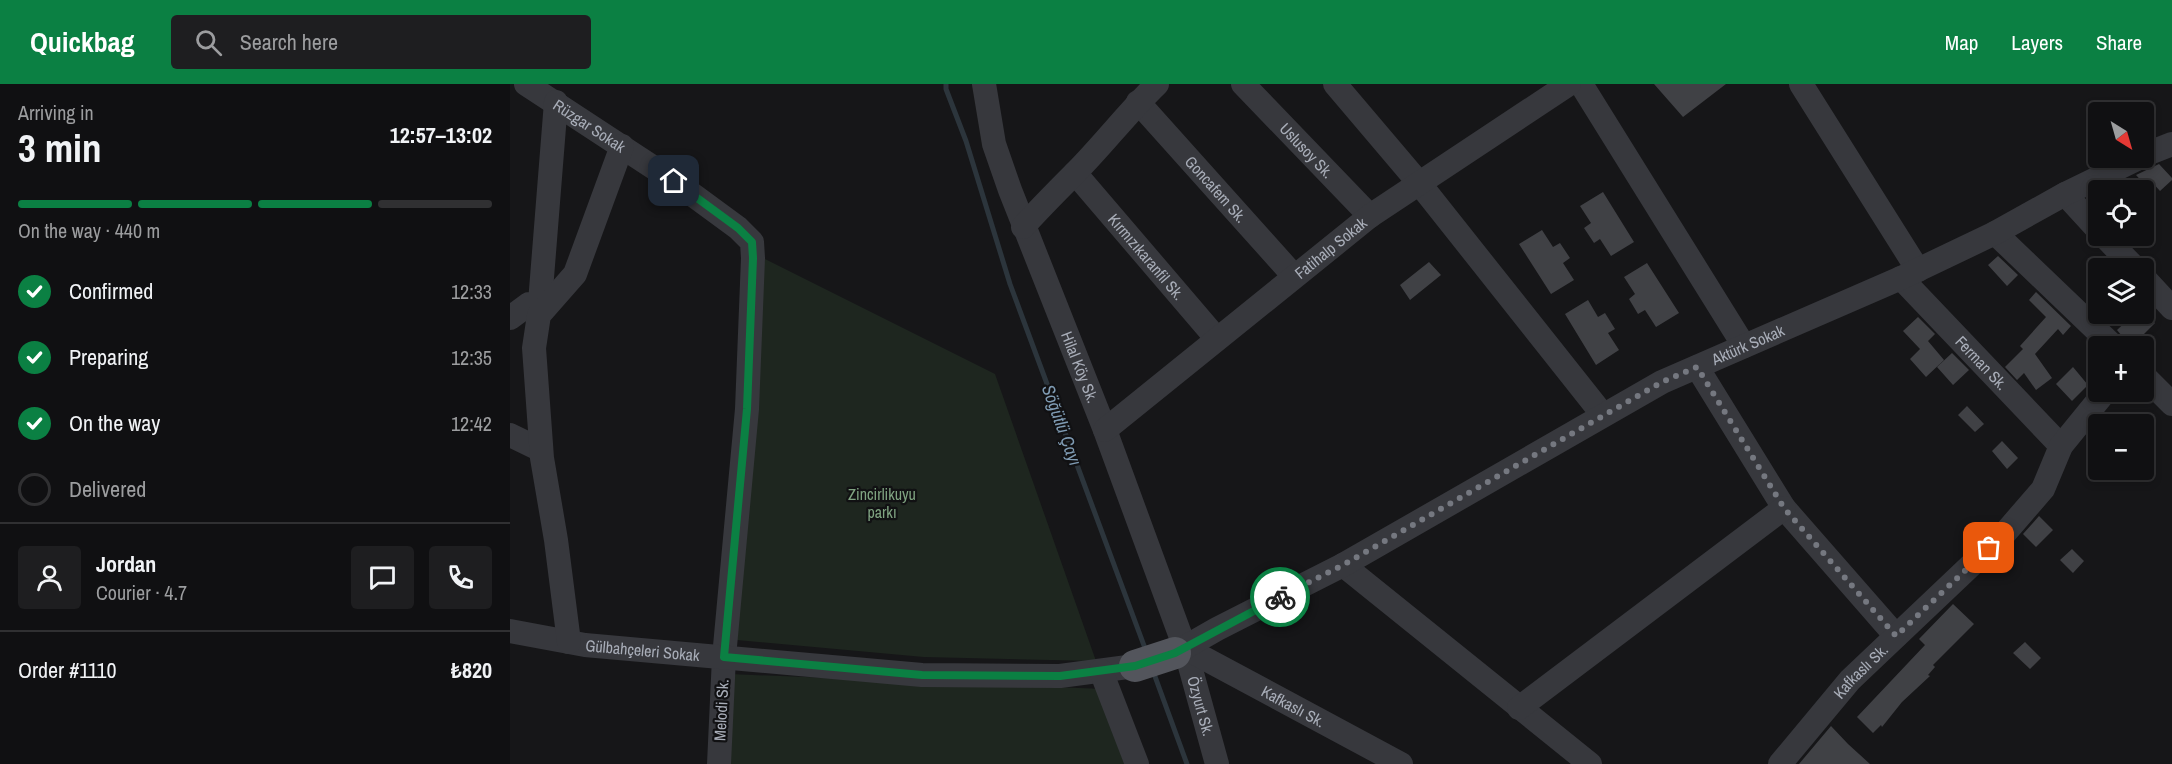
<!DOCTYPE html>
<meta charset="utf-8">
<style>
:root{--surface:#101012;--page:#1e1e20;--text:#f1f3f6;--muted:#9c9d9f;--line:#303032;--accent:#0b8043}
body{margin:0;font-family:"Archivo Narrow",sans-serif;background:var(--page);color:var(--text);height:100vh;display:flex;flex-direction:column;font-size:22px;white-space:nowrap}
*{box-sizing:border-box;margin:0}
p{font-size:20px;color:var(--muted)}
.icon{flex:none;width:33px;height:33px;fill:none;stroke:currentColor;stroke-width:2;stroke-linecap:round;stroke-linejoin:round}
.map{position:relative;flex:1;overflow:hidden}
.drawer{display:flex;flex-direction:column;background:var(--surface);width:510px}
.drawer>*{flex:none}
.needle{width:39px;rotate:143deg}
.controls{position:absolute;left:1578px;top:18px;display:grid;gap:12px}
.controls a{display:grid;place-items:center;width:66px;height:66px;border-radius:6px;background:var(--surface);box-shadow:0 3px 9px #0003,0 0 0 2px var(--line);font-size:30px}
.pin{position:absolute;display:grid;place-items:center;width:51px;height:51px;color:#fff;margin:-26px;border-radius:12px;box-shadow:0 3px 9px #0006}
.courier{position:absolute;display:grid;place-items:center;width:60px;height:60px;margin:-30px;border:4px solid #0b8043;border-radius:50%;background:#fff;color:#222;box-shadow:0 2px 8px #0007}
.head em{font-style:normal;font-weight:700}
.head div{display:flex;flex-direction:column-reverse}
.head{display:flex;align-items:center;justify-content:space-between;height:102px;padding:0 18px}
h1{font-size:39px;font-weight:700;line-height:45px}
.bar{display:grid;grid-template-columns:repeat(4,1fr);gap:9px 6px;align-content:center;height:72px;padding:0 18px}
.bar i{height:8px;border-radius:4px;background:var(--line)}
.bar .selected{background:var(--accent)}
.bar p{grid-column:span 4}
.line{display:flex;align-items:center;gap:15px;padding:0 18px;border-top:2px solid var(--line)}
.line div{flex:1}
.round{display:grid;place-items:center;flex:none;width:63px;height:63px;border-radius:6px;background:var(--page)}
ol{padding:0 18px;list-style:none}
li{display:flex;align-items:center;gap:18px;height:66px}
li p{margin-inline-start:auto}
li .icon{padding:6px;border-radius:50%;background:var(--accent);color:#fff;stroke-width:4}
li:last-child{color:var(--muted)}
li i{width:33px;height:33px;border:3px solid var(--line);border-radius:50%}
header{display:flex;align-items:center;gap:36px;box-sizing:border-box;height:84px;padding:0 30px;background:var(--accent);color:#fff}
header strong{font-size:28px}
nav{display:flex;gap:33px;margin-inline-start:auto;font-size:21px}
.search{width:420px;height:54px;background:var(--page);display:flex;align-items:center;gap:15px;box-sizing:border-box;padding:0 21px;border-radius:6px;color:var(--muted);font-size:22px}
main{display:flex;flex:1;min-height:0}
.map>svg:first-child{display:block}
.green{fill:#1e261f}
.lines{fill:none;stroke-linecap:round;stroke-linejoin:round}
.stream{stroke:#2c353c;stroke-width:5}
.building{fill:#404145}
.minor{stroke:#37383d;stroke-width:24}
.major{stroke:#53555c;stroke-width:32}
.done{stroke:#757880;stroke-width:6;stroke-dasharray:0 10.8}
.route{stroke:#0b8043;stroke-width:8}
.labels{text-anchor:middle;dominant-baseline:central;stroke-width:4.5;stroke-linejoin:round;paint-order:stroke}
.street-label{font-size:16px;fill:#a8adb8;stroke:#111113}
.park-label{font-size:16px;fill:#7fa381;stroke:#111113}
.water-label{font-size:18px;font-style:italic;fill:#7f9bb3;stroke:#111113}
</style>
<header>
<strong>Quickbag</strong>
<div class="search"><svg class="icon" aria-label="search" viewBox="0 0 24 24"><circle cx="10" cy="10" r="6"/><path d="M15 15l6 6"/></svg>Search here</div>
<nav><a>Map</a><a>Layers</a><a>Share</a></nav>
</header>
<main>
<section class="drawer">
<div class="head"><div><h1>3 min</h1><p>Arriving in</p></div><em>12:57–13:02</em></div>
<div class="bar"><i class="selected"></i><i class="selected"></i><i class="selected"></i><i></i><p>On the way · 440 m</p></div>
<ol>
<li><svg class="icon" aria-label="check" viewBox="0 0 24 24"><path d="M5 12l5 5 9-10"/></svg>Confirmed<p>12:33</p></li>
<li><svg class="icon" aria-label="check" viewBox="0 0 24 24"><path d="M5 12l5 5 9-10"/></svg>Preparing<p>12:35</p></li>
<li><svg class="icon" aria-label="check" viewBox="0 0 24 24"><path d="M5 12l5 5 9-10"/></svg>On the way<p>12:42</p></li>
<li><i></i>Delivered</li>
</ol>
<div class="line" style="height:108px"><a class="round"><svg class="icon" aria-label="person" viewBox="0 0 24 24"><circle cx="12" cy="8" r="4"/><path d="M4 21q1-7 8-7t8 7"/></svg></a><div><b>Jordan</b><p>Courier · 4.7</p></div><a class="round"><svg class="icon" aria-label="chat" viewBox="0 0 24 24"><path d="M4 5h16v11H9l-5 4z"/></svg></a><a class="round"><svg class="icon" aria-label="phone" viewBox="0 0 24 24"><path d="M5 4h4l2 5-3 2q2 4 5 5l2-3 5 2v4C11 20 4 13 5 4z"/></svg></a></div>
<div class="line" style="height:78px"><div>Order #1110</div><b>₺820</b></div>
</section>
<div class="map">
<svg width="1662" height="680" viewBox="0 0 1662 680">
<rect width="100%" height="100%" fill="#161618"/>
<path class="green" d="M255,175l230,115 101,287 -172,-4 -198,-18 12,-268z
M219,590l375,15 27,75h-407z"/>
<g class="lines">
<path class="stream" d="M436,0v5l20,52 44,143 136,367
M643,587l34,93"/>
</g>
<path class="building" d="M1144,0h72l-43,33z
M1649,80l13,14v2l-12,11 -9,-10 -5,5 -10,-11z
M1093,108l31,50 -23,14 -11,-17 -6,4 -10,-15 7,-5 -11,-17z
M1032,146l11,17 7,-4 10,15 -7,5 11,17 -23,14 -32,-50z
M1488,172l20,19 -11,11 -19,-21z
M919,178l12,13 -31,25 -10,-15z
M1137,179l32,50 -23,14 -11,-17 -7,4 -9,-15 6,-5 -11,-17z
M1526,208l35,34 -8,9 -5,-6 -23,25 17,24 -16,12 -12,-17 -7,7 -12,-13 18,-18 -3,-3 26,-29 -17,-17z
M1078,216l10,17 7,-4 10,16 -7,4 11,17 -23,15 -31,-51z
M1624,230h11l10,9 -23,23h-2l-13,-16z
M1408,233l17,17 -7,7 16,19 -18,17 -16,-18 10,-10 -17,-18z
M1442,269l17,17 -16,15 -16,-18z
M1563,283l15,18 -16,16 -16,-17z
M1457,322l17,18 -9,8 -17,-17z
M1492,357l16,17 -11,11 -15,-18z
M1529,432l14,14 -17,17 -13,-13z
M1562,465l12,12 -11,12 -13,-13z
M1443,520l21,20 -41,41 2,2 -7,8 2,1 -28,26 -20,25 -1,-2 -8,8 -16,-16 68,-72 -6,-6z
M1515,558l16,16 -11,11 -17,-16z
M1321,642l17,18 22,20h-71z"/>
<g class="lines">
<g class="minor">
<path id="s1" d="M16,0l148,97 64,47 14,14 1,16 -6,151 -23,248 -5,107"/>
<path id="s2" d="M474,0l10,60 16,46 95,240 80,218 32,116"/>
<path id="s3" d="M733,0l127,132"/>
<path d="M825,0l84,99 184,232"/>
<path d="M1071,0l163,262"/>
<path d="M1291,0l117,186"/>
<path id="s4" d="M628,18l156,174"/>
<path d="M1634,71l28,-11"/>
<path id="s5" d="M565,89l142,166"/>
<path d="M1555,110l33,36"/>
<path d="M513,143c17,-19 34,-36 52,-54 28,-28 53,-61 82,-89"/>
<path d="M1485,149l118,113"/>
<path d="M1594,152l31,32"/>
<path id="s6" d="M1391,194l160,168"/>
<path d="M1634,194l28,30"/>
<path d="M0,234l19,-14 10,11 17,-213"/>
<path d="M1187,283l87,141 112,128"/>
<path d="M1634,292l28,28"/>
<path id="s7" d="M595,346l265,-214 199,-132"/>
<path d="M0,351l31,15"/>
<path d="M833,481l247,199"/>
<path id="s8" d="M0,547l75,14 337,30 138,1 75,-10"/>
<path d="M59,558l-13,-102 -14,-82 -8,-110 5,-33 36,-41 47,-128"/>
<path id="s9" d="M675,564l216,116"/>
<path id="s10" d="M665,569l42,-24 126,-64 319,-183 239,-104 94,-45 70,-39 74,-36"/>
<path d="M591,587l36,93"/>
<path d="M1009,624l265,-200"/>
<path id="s11" d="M1270,680l70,-84 155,-147 38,-44 18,-43 44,-54"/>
</g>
<path class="major" d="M625,582l40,-13"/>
</g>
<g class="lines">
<path class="done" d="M770,513l63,-32 319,-183 35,-15 87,141 112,128 93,-88"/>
<path class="route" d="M164,97l64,47 14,14 1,16 -6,151 -23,248 198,18 138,1 75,-10 40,-13 105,-56"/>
</g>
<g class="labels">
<g class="street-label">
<text stroke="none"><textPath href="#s1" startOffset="76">Rüzgar Sokak</textPath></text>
<text stroke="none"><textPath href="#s3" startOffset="92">Uslusoy Sk.</textPath></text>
<text stroke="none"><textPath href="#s4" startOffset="117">Goncafem Sk.</textPath></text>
<text stroke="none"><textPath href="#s7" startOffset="290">Fatihalp Sokak</textPath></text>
<text stroke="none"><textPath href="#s5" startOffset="110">Kırmızıkaranfil Sk.</textPath></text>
<text stroke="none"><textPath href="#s10" startOffset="651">Aktürk Sokak</textPath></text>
<text stroke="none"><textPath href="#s6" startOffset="117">Ferman Sk.</textPath></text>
<text stroke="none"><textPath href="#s2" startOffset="300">Hilal Köy Sk.</textPath></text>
<text stroke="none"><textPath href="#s8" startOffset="134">Gülbahçeleri Sokak</textPath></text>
<text stroke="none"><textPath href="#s11" startOffset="123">Kafkaslı Sk.</textPath></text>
<text stroke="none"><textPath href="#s2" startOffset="660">Özyurt Sk.</textPath></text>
<text stroke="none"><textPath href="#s9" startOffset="123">Kafkaslı Sk.</textPath></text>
<text transform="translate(211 626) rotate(-87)">Melodi Sk.</text>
</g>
<g class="park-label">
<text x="372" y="410">Zincirlikuyu<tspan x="372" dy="18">parkı</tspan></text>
</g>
<g class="water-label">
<text transform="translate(552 341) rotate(70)">Söğütlü Çayı</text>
</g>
</g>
</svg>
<div class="controls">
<a><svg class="needle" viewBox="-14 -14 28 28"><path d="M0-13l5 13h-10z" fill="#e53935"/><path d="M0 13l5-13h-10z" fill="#9c9d9f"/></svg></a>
<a><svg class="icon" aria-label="locate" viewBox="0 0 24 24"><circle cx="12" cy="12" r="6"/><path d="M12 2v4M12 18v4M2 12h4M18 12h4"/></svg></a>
<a><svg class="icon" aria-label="layers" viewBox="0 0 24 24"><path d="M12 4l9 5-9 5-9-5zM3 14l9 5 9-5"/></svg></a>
<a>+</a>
<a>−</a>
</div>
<div class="pin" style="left:1479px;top:464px;background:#ea580c"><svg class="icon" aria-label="bag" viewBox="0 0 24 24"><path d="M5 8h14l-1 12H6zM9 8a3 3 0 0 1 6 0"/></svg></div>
<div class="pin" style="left:164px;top:97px;background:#1f2937"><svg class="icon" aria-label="home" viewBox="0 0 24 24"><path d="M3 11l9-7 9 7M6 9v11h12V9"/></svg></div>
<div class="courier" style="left:770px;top:513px"><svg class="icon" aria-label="bike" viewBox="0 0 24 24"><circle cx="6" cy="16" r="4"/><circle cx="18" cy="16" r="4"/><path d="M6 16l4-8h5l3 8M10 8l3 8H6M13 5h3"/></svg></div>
</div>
</main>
